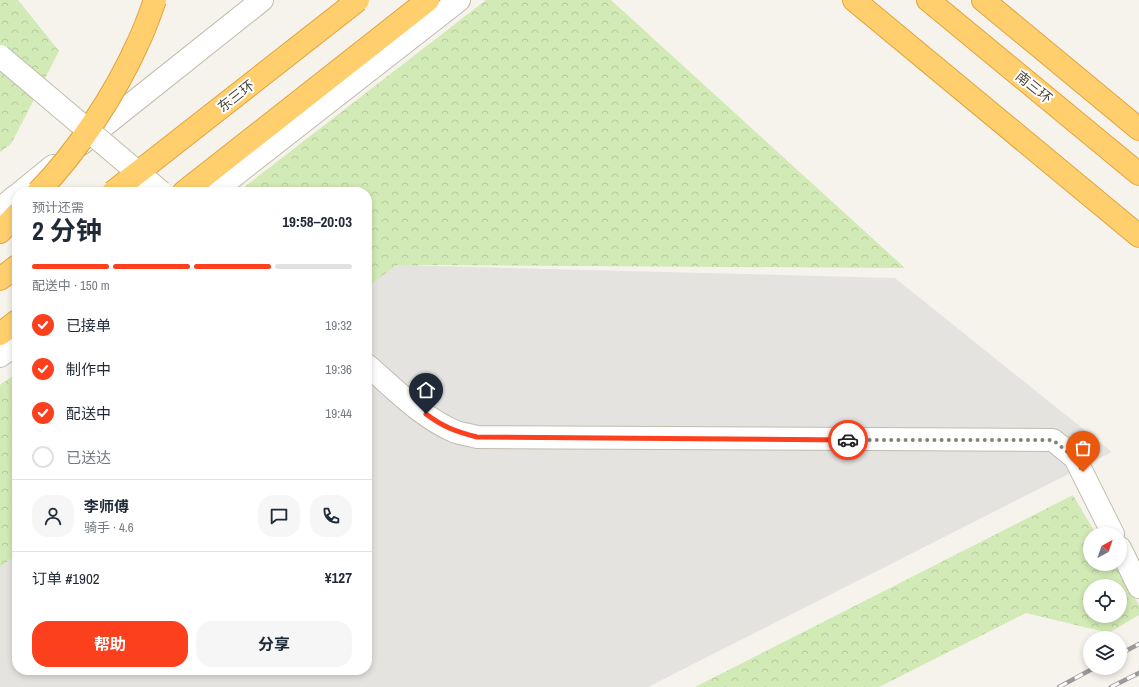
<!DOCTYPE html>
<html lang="zh">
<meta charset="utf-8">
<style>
:root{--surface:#fff;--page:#f6f6f7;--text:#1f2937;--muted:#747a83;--line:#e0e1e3;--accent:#fc3f1d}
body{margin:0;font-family:"Archivo Narrow","Noto Sans SC",sans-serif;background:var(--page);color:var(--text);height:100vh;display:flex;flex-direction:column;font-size:15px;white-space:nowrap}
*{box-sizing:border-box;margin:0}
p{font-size:13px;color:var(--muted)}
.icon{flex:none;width:22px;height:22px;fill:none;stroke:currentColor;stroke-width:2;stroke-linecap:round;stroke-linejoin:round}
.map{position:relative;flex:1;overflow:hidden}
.panel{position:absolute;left:12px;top:187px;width:360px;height:488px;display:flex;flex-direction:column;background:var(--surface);border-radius:16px;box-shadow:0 2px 6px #0003}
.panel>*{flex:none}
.needle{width:26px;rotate:40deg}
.controls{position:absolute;left:1083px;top:527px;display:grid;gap:8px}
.controls a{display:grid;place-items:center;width:44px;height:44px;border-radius:50%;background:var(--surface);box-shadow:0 2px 6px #0003;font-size:20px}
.pin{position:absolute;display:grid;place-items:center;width:34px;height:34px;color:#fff;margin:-41px -17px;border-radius:50% 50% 50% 0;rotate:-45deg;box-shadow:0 0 4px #0007}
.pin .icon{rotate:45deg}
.courier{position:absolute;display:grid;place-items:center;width:40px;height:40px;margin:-20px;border:3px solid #fc3f1d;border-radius:50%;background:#fff;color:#222;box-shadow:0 1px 5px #0007}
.summary em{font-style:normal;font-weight:700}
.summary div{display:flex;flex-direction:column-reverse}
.summary{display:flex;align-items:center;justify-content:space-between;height:68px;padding:0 20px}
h1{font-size:26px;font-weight:700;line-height:30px}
.bar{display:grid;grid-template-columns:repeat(4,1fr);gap:6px 4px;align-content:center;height:48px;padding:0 20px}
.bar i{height:5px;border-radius:3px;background:var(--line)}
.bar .on{background:var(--accent)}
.bar p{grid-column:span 4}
.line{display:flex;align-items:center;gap:10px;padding:0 20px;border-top:1px solid var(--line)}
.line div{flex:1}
.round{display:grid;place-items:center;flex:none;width:42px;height:42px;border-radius:16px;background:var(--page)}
ol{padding:0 20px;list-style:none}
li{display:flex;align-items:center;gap:12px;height:44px}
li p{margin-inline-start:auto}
li .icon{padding:4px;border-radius:50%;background:var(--accent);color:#fff;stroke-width:4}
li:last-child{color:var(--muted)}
li i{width:22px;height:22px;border:2px solid var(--line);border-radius:50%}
.button{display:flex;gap:8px;margin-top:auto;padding:8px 20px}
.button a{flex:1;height:46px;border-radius:16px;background:var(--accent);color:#fff;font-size:16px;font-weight:700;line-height:46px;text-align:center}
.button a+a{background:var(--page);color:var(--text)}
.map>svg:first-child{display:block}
.park{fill:url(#park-crowns);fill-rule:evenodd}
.parking{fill:#e5e3e0}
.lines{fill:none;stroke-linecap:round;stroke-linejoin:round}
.minor-casing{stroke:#c2bbae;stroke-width:24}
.highway-casing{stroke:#e0a43c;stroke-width:24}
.minor{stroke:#fff;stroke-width:22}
.highway{stroke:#ffcf6e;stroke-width:22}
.rail-casing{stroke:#9a9a9a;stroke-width:4.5}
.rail{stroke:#fff;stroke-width:3;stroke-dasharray:9;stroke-linecap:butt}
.minor-bridge-casing{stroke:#c2bbae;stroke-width:24;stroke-linecap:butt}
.highway-bridge-casing{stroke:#e0a43c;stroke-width:24;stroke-linecap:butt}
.minor-bridge{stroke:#fff;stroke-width:22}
.highway-bridge{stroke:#ffcf6e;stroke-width:22}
.done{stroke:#878178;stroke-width:4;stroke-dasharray:0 7.2}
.route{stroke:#fc3f1d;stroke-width:5}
.labels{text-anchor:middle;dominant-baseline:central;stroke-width:4;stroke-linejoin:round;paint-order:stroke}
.street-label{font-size:14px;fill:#4b4439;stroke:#fff}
</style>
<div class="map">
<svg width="1139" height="687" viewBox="0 0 1139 687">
<defs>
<pattern id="park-crowns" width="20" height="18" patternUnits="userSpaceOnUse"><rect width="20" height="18" fill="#d2eab5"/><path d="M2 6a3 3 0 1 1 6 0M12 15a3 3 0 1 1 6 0" fill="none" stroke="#b6ca9c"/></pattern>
</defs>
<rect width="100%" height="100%" fill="#f6f3ec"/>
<path class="park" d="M0,0h18l41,51 -48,93 -11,8z
M486,0h125l294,268 -486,-3 -52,40v-113h-129z
M17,373v202l-17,13v-203z
M1073,495l23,39h-6v30h24l25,41v10l-30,18 -83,-20 -147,74h-184zM1090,586h30v30h-30z"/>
<path class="parking" d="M397,265l498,13 217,174 -464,235h-648v-120l17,-13v116h350v-383z"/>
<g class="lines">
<g class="minor-casing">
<path id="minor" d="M81,144l181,-144
M21,192l32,-26
M213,192l246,-192
M0,209l17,-14
M0,356l17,-13
M367,365c28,24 55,53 89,67 7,2 14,3 21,5l576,3 22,18 38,76
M1120,548l19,39"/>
</g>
<g class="highway-casing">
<path id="highway" d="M854,0l285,236
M928,0l211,174
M983,0l156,129
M184,192l244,-192
M0,232l17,-18
M0,279l17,-13
M0,334l17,-13"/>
</g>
<use href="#minor" class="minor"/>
<use href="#highway" class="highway"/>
<g class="rail-casing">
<path id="rail" d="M1120,654l19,-10
M1059,687l35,-19
M1111,687l28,-14"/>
</g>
<use href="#rail" class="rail"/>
<g class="minor-bridge-casing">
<path id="minor-bridge" d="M0,56l161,136"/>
</g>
<g class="highway-bridge-casing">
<path id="highway-bridge" d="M38,192c40,-41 77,-98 100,-149 7,-14 12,-29 17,-43
M113,192l245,-192"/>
</g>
<use href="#minor-bridge" class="minor-bridge"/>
<use href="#highway-bridge" class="highway-bridge"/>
</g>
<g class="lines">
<path class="done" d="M848,440h205l22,18 8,14"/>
<path class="route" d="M426,414c17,13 31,18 51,23l371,3"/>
</g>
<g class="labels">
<g class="street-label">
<text transform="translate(1034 87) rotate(39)">南三环</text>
<text transform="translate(236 96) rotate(-38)">东三环</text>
</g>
</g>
</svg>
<div class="controls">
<a><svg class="needle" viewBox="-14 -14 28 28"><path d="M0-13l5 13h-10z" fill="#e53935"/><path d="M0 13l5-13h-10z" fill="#747a83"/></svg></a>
<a><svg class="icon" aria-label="locate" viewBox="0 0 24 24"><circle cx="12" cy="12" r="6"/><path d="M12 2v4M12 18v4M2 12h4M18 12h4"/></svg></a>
<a><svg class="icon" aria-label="layers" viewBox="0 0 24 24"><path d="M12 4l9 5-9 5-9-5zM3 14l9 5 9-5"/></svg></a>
</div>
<div class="pin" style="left:1083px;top:472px;background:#ea580c"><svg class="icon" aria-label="bag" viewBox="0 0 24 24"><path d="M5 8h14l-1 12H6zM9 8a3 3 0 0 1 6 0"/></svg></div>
<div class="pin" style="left:426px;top:414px;background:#1f2937"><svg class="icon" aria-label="home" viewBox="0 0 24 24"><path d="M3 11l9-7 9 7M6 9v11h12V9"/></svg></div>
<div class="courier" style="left:848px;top:440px"><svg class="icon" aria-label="car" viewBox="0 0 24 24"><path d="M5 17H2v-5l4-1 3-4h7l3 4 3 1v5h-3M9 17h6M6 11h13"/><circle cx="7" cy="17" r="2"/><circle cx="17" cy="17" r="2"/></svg></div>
<section class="panel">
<div class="summary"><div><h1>2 分钟</h1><p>预计还需</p></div><em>19:58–20:03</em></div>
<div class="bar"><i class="on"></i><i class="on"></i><i class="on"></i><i></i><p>配送中 · 150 m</p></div>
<ol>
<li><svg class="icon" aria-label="check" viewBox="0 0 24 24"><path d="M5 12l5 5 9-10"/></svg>已接单<p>19:32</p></li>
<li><svg class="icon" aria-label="check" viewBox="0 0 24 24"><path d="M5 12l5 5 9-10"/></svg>制作中<p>19:36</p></li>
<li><svg class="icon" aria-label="check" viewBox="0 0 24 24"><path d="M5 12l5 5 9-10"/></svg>配送中<p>19:44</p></li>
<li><i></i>已送达</li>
</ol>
<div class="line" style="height:72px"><a class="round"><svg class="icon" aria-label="person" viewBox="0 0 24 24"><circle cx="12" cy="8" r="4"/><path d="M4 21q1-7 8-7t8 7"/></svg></a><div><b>李师傅</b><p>骑手 · 4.6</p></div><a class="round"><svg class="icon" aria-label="chat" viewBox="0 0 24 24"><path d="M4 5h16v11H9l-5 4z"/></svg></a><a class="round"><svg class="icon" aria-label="phone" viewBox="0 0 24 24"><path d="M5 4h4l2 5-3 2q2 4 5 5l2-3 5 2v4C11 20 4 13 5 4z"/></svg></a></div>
<div class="line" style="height:52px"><div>订单 #1902</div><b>¥127</b></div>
<div class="button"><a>帮助</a><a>分享</a></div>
</section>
</div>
